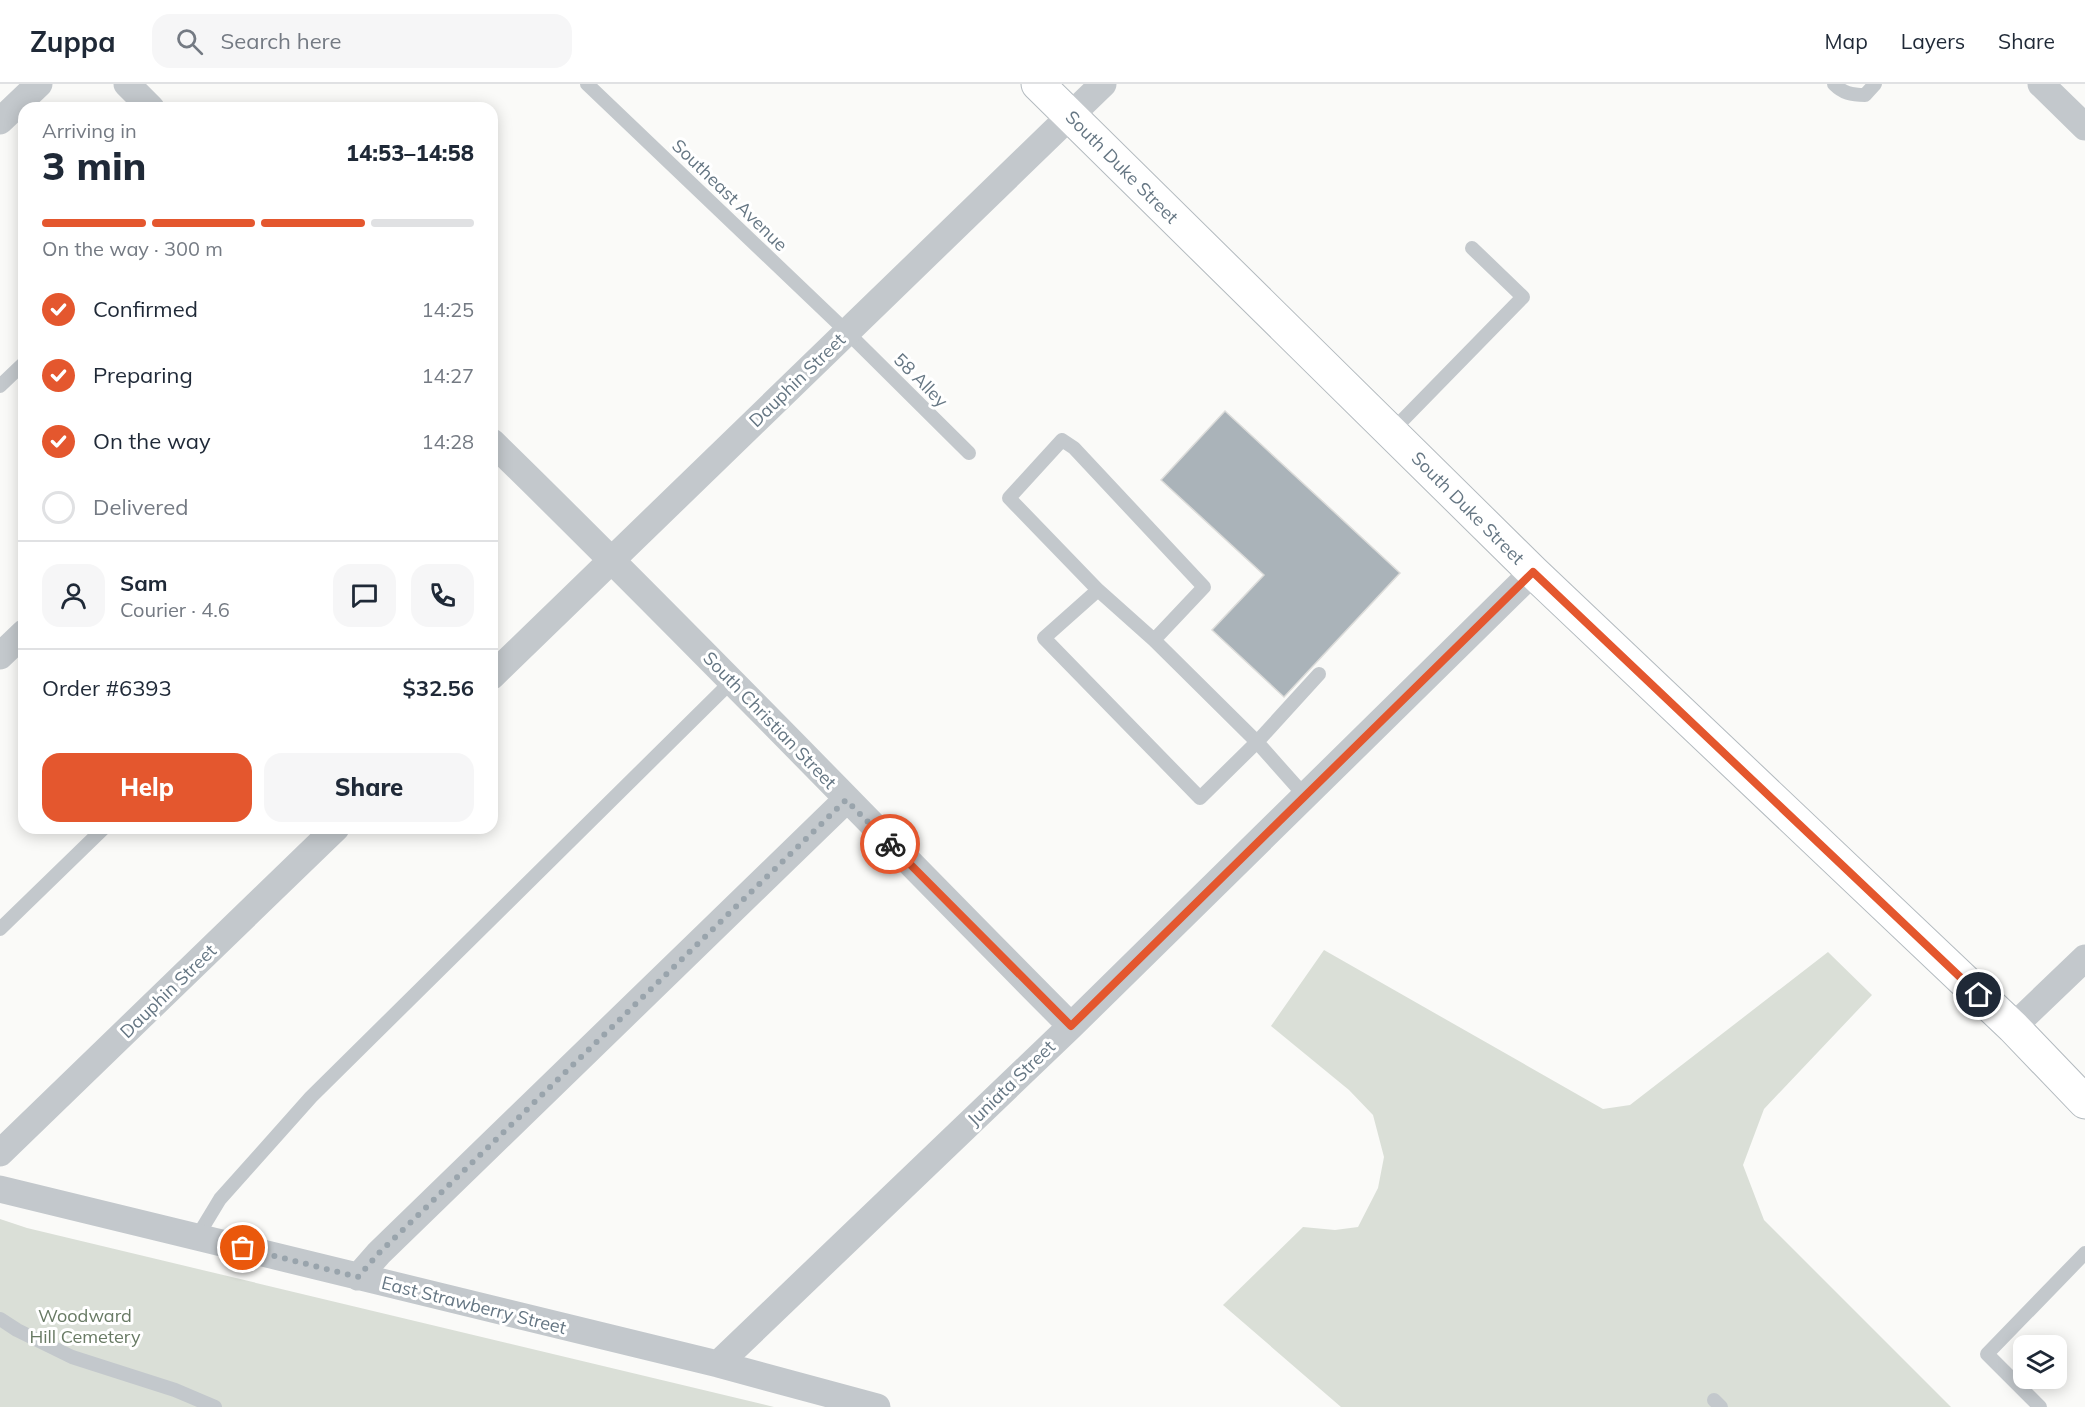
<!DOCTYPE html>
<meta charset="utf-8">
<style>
:root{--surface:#fff;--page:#f6f6f7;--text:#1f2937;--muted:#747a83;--line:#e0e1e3;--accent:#e4572e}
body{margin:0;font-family:Mulish,sans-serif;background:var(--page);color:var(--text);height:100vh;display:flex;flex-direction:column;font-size:22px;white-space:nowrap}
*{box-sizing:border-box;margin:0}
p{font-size:20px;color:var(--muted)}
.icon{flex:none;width:33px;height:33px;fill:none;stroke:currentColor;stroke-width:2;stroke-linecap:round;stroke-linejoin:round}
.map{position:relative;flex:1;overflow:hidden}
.details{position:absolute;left:18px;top:18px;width:480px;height:732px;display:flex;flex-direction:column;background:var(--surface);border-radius:18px;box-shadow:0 3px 15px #0003}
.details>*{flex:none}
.tools{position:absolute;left:2013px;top:1251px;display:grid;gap:12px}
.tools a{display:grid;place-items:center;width:54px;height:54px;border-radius:12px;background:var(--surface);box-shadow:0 3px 15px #0003;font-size:30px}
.pin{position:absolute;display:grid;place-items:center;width:51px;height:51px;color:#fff;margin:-26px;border:3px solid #fff;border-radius:50%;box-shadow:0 2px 6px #0007}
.courier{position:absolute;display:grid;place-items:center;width:60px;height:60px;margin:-30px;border:4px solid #e4572e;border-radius:50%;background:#fff;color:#222;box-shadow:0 2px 8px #0007}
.summary em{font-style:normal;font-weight:800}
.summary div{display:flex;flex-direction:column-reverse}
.summary{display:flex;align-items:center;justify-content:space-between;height:102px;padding:0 24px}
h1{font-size:39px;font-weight:800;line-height:45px}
.bar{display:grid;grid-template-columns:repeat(4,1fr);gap:9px 6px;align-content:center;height:72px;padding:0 24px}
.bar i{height:8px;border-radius:4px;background:var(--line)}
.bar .active{background:var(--accent)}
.bar p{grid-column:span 4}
.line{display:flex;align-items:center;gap:15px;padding:0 24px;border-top:2px solid var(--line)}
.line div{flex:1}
.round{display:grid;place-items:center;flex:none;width:63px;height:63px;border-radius:18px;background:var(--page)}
ol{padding:0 24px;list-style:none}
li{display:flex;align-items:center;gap:18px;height:66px}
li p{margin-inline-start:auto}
li .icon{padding:6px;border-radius:50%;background:var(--accent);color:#fff;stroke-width:4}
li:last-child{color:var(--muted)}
li i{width:33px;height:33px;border:3px solid var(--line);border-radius:50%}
.primary-button{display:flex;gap:12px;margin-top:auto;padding:12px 24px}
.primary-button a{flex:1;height:69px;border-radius:18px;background:var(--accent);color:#fff;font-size:24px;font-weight:800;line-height:69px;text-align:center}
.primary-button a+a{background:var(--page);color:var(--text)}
header{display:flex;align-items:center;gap:36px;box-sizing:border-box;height:84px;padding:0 30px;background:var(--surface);border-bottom:2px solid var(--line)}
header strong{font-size:28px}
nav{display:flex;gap:33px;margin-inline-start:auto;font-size:21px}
.search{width:420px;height:54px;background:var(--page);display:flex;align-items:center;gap:15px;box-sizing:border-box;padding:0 21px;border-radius:18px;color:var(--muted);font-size:22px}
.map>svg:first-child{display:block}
.green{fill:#dadfd7}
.building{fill:#aab3b9;stroke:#dcdcda;stroke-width:1.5}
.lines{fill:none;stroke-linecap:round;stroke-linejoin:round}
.secondary-casing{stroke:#b3babf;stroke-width:35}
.service{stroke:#c3c8cc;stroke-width:14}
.minor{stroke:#c3c8cc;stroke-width:27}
.secondary{stroke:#fff;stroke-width:33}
.done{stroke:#99a4ac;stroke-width:6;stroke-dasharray:0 10.8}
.route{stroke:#e4572e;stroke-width:8}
.labels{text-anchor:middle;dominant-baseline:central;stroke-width:6;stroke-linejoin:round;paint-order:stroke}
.street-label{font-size:18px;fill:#657683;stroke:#fff}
.park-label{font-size:18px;fill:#687a64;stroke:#fff}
</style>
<header>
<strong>Zuppa</strong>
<div class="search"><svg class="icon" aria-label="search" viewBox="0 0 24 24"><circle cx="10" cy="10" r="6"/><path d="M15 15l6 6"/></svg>Search here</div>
<nav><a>Map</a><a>Layers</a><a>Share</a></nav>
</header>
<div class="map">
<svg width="2085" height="1323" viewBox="0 0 2085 1323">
<rect width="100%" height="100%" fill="#fafaf8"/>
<path class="green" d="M1324,866l279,159 27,-4 198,-153 44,43 -108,114 -21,56 21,55 187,187h-610l-118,-102 80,-78 32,3 23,-3 20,-39 6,-31 -11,-42 -24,-25 -78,-64z
M0,1135l27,9 747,179h-774z"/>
<path class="building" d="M1225,327l175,162 -116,124 -72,-67 52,-55 -103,-95z"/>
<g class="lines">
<g class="secondary-casing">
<path id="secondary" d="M1038,0l495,488 480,455 72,75"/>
</g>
<path class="service" d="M587,0l260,248 122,121
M1834,0c9,9 17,11 31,11l10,-11
M0,302l24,-23
M1391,348l132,-135 -51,-49
M1098,506l-54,48 156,160 57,-56 62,-68
M1154,556l50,-53 -130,-139 -12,-8 -53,58 89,92 56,50 103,102 48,54
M0,845l104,-101
M197,1153l23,-38 91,-102 421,-416
M0,1235l17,11 55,27 103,33 40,17
M1714,1316l7,7
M2040,1323l-53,-53 98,-101"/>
<path class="minor" d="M127,0l24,24
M2041,0l44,43
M0,37l39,-37
M492,358c196,191 386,390 579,584
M0,572l24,-23
M492,592l611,-592
M2013,943l72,-69
M0,1069l336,-325
M0,1105l718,175 159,43
M358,1193l21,-24 467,-453
M718,1280l353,-338 462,-454"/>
<use href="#secondary" class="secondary"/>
</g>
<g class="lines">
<path class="done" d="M243,1164l115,29 21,-24 467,-453 44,44"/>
<path class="route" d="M890,760l181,182 462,-454 446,423"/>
</g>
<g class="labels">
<g class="street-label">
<text transform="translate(1122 83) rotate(45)">South Duke Street</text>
<text transform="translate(730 111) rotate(44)">Southeast Avenue</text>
<text transform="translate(797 296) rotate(-44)">Dauphin Street</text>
<text transform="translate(921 296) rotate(45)">58 Alley</text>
<text transform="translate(1468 424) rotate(45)">South Duke Street</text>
<text transform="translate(770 636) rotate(46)">South Christian Street</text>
<text transform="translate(168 907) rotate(-44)">Dauphin Street</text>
<text transform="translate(1011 999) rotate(-44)">Juniata Street</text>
<text transform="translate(474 1221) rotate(14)">East Strawberry Street</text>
</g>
<g class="park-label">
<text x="85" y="1231">Woodward<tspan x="85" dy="21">Hill Cemetery</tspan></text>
</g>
</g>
</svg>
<div class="tools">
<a><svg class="icon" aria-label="layers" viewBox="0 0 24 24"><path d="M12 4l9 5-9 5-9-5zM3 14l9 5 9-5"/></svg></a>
</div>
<div class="pin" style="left:243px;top:1164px;background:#ea580c"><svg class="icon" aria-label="bag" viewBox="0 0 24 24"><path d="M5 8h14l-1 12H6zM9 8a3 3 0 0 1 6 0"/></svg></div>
<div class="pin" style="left:1979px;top:911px;background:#1f2937"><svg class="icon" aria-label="home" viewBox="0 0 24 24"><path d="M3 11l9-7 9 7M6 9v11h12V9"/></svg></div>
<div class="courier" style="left:890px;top:760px"><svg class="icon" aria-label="bike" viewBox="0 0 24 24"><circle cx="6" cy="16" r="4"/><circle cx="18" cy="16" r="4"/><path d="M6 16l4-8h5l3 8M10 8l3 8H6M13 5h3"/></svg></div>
<section class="details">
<div class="summary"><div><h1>3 min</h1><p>Arriving in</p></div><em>14:53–14:58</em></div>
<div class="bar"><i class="active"></i><i class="active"></i><i class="active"></i><i></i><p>On the way · 300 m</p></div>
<ol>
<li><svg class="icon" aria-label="check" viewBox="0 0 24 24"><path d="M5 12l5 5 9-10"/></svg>Confirmed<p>14:25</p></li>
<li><svg class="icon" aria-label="check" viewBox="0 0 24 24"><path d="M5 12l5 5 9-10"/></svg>Preparing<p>14:27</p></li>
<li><svg class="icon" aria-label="check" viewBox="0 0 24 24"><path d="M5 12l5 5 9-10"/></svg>On the way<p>14:28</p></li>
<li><i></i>Delivered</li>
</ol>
<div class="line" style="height:108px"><a class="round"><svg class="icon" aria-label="person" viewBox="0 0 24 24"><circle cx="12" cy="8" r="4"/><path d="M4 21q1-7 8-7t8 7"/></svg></a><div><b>Sam</b><p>Courier · 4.6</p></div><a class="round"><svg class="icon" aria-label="chat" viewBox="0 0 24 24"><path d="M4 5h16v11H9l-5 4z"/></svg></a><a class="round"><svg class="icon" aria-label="phone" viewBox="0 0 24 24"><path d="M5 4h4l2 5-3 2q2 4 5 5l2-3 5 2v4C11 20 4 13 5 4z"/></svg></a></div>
<div class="line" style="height:78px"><div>Order #6393</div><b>$32.56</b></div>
<div class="primary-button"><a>Help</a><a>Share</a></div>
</section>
</div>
